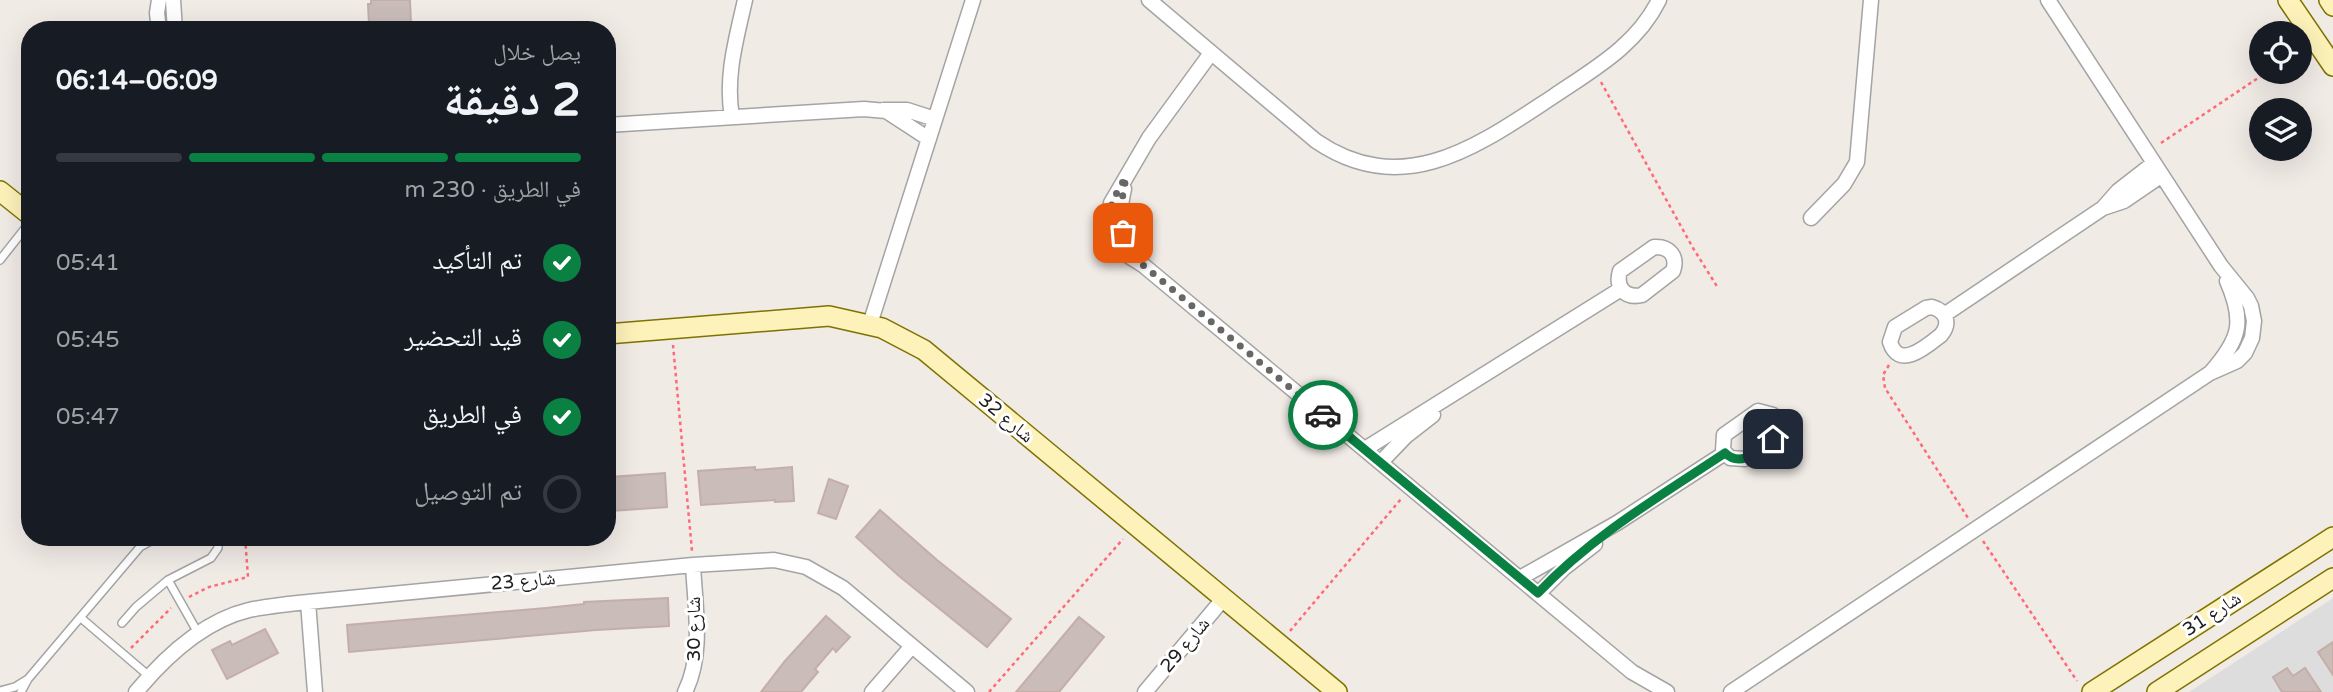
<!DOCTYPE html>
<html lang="ar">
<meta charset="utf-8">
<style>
:root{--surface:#171b24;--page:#20242c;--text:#f1f3f6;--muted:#9ea1a6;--line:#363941;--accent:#0b8043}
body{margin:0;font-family:"Varela Round","Noto Naskh Arabic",sans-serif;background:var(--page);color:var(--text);direction:rtl;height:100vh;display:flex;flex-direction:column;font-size:26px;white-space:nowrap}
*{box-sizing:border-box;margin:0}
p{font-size:23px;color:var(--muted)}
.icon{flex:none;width:38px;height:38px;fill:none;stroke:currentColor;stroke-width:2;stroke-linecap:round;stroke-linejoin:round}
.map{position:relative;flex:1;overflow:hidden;direction:ltr}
.sheet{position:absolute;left:21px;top:21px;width:595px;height:525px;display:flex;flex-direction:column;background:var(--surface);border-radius:28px;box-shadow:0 7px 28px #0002;direction:rtl}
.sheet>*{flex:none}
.controls{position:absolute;left:2249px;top:21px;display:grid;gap:14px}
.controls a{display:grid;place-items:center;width:63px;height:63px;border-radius:50%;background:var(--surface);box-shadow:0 7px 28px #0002;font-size:35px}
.pin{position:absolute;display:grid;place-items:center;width:60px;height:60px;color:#fff;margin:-30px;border-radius:14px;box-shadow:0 4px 10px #0006}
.courier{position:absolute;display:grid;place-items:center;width:70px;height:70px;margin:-35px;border:5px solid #0b8043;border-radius:50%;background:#fff;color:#222;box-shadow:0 2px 9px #0007}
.head em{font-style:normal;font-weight:700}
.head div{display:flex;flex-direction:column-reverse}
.head{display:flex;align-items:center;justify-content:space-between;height:119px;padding:0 35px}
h1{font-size:46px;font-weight:700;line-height:52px}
.bar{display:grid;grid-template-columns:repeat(4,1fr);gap:10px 7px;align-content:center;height:84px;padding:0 35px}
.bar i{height:9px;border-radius:5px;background:var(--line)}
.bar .selected{background:var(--accent)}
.bar p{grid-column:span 4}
ol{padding:0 35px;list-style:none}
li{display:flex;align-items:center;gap:21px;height:77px}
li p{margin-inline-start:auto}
li .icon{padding:7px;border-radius:50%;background:var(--accent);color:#fff;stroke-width:4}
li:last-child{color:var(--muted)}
li i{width:38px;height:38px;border:4px solid var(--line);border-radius:50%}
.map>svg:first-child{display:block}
.residential{fill:#dedddd}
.building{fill:#c9bcb9;stroke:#c4aea8;stroke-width:2}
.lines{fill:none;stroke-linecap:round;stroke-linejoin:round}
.lane-casing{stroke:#a4a4a4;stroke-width:10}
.street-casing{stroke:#a4a4a4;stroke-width:17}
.secondary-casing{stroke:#7f7200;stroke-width:22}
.path{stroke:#ff6a79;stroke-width:2.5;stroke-dasharray:3.5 3.5;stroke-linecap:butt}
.lane{stroke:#fff;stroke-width:7}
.street{stroke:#fff;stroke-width:14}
.secondary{stroke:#fdf2b9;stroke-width:19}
.done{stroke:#696765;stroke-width:7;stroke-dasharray:0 12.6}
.route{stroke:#0b8043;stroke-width:9}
.labels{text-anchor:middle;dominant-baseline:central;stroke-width:6;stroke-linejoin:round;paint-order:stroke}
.street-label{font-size:19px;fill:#202020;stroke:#fff}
</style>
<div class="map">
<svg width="2333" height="692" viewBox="0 0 2333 692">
<rect width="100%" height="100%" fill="#f1ebe6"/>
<path class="residential" d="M2333,598v94h-144z"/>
<path class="building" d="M371,0h39l1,23 -42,2 -1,-21h3z
M755,467v3l37,-3 2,34 -19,1v-2l-74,5 -3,-34z
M665,473l2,34 -55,4 -2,-34z
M829,479l19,7 -12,33 -18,-6z
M880,510l57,50 74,59 -24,28 -88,-71 -43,-39z
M668,598l1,28 -73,4 -247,22 -2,-27 199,-17 38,-4v-2z
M826,616l24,21 -14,15 -3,-4 -18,21 3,3 -17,20h-40l24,-31z
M1079,617l25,20 -45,55h-43z
M265,629l13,24 -51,26 -15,-29 18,-9 2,4z
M2333,642v33l-15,-23z
M2287,668l6,8 12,-8 16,24h-39l-9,-15z"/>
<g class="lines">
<g class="lane-casing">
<path id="lane" d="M0,260l30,-38
M168,580l30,53
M81,618l68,58
M122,623l14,-16 32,-27 43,-22 7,-10v-11
M0,691l15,-4 13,-8
M21,692l7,-13 112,-132 18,-10"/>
</g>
<g class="street-casing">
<path id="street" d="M173,0l2,30
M1149,0l167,141c88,60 163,4 238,-45 40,-27 83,-51 105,-96
M159,30l-2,-17 2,-13
M1211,53l-62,85 -38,65 -3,17 8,26 11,9 16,10 489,407 35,20
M884,110h23l28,9
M732,117c-7,-40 4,-77 13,-117
M607,125l257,-16 22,2 43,28
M1124,189c-7,30 -4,45 14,69
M2103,208l21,-7 38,-26
M1811,218l33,-34 13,-22 14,-162
M1654,247c16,-1 24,10 19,24l-31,24c-17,4 -27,-8 -22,-24z
M1932,307c14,4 19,16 9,28 -14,11 -42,36 -51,7l5,-15 31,-19z
M1944,315l159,-107 15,-17 36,-28
M870,324l103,-324
M2211,372c29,-33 34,-50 16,-91
M1758,411l15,4 6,9 -2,11 -32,24 -15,-1 -7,-8 1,-15z
M1365,449l256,-160
M1381,462l25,-26 27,-21
M1520,578l97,-55 108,-70
M1538,594l26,-26 31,-24
M308,602l7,90
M136,692c29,-35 67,-71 113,-82 19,-4 40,-6 59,-8l385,-37 81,-5 32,7 37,21 124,104
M685,692c19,-38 10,-85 8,-127
M872,692l40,-46
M1145,692l79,-94
M1731,692l479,-319 27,-12 8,-8 7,-15 2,-17 -3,-15 -4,-8 -26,-32 -173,-266"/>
</g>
<g class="secondary-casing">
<path id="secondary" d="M2288,0l45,66
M2329,0l4,6
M0,191l30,24
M607,334l222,-18 53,12 42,22 413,342
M2092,692l241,-155
M2157,692l176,-114"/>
</g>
<path class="path" d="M1601,82l92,166 25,40
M2161,143l106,-71
M673,345l19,206
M1889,365l-6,10 2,13 83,130
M1983,541l94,140
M189,597l20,-10 39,-10 -3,-40
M1290,631l111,-132
M131,648l40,-40
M989,692l134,-153"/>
<use href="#lane" class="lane"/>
<use href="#street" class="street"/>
<use href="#secondary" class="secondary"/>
</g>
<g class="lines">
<path class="done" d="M1123,233l-3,-22 6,-34c-25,39 -26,63 17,88l180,150"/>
<path class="route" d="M1323,415l215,178c54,-57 122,-97 187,-140 17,16 34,-4 48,-14"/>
</g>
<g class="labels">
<g class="street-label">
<text transform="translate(1006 418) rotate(40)">شارع 32</text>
<text transform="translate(523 581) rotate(-5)">شارع 23</text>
<text transform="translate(2212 614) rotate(-33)">شارع 31</text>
<text transform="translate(694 629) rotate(-90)">شارع 30</text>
<text transform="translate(1185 645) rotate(-50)">شارع 29</text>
</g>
</g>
</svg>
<div class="controls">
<a><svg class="icon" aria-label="locate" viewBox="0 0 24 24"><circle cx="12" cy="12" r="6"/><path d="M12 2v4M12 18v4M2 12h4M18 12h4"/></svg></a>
<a><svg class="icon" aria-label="layers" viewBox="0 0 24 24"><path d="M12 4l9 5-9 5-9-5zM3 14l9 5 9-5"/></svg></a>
</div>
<div class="pin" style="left:1123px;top:233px;background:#ea580c"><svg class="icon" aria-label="bag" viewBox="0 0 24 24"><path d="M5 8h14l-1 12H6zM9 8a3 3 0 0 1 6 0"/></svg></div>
<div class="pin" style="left:1773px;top:439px;background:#1f2937"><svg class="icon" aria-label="home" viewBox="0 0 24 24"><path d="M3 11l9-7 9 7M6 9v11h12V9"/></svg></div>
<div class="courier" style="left:1323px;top:415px"><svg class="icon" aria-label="car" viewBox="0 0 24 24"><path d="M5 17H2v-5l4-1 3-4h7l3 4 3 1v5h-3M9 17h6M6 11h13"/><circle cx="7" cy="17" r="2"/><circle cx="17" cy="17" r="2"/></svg></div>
<section class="sheet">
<div class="head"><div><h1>2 دقيقة</h1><p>يصل خلال</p></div><em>06:09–06:14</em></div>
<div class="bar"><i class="selected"></i><i class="selected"></i><i class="selected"></i><i></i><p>في الطريق · 230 m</p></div>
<ol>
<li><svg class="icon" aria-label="check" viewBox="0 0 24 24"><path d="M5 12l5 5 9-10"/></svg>تم التأكيد<p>05:41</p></li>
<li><svg class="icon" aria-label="check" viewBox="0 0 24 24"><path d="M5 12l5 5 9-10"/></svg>قيد التحضير<p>05:45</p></li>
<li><svg class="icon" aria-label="check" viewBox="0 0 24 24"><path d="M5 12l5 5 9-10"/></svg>في الطريق<p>05:47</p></li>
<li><i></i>تم التوصيل</li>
</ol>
</section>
</div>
